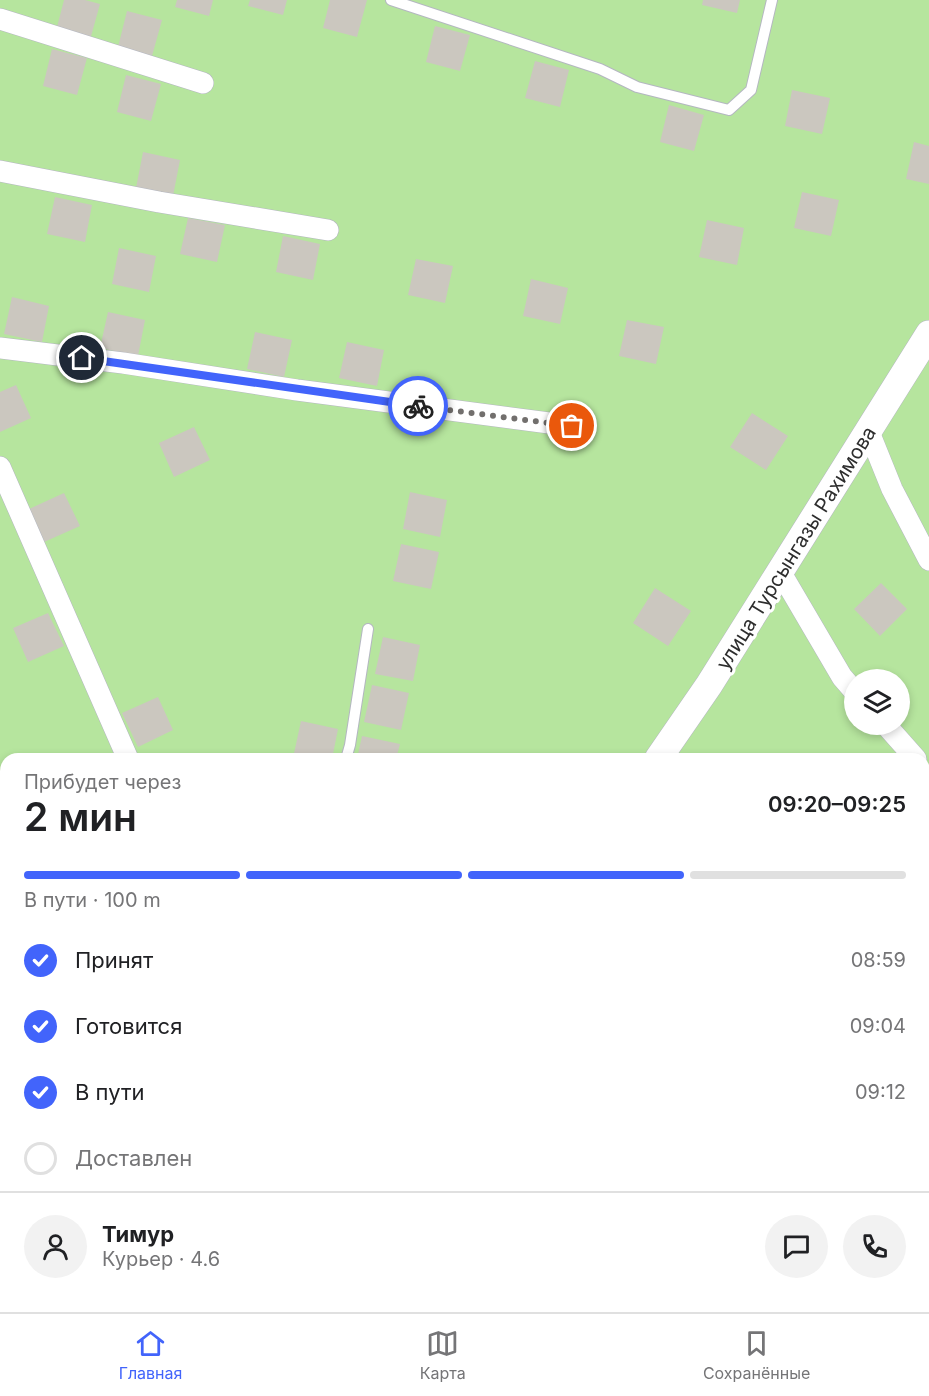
<!DOCTYPE html>
<html lang="ru">
<meta charset="utf-8">
<style>
:root{--surface:#fff;--page:#f2f2f2;--text:#202124;--muted:#757577;--line:#e0e0e0;--accent:#4264fb}
body{margin:0;font-family:Inter,sans-serif;background:var(--page);color:var(--text);height:100vh;display:flex;flex-direction:column;font-size:22px;white-space:nowrap}
*{box-sizing:border-box;margin:0}
p{font-size:20px;color:var(--muted)}
.icon{flex:none;width:33px;height:33px;fill:none;stroke:currentColor;stroke-width:2;stroke-linecap:round;stroke-linejoin:round}
.map{position:relative;flex:1;overflow:hidden}
.sheet{position:absolute;left:0px;top:753px;width:930px;height:560px;display:flex;flex-direction:column;background:var(--surface);border-radius:18px 18px 0 0;box-shadow:0 3px 9px #0003}
.sheet>*{flex:none}
.buttons{position:absolute;left:844px;top:669px;display:grid;gap:12px}
.buttons a{display:grid;place-items:center;width:66px;height:66px;border-radius:50%;background:var(--surface);box-shadow:0 3px 9px #0003;font-size:30px}
.pin{position:absolute;display:grid;place-items:center;width:51px;height:51px;color:#fff;margin:-26px;border:3px solid #fff;border-radius:50%;box-shadow:0 2px 6px #0007}
.courier{position:absolute;display:grid;place-items:center;width:60px;height:60px;margin:-30px;border:4px solid #4264fb;border-radius:50%;background:#fff;color:#222;box-shadow:0 2px 8px #0007}
.head em{font-style:normal;font-weight:600}
.head div{display:flex;flex-direction:column-reverse}
.head{display:flex;align-items:center;justify-content:space-between;height:102px;padding:0 24px}
h1{font-size:39px;font-weight:600;line-height:45px}
.bar{display:grid;grid-template-columns:repeat(4,1fr);gap:9px 6px;align-content:center;height:72px;padding:0 24px}
.bar i{height:8px;border-radius:4px;background:var(--line)}
.bar .on{background:var(--accent)}
.bar p{grid-column:span 4}
.line{display:flex;align-items:center;gap:15px;padding:0 24px;border-top:2px solid var(--line)}
.line div{flex:1}
.round{display:grid;place-items:center;flex:none;width:63px;height:63px;border-radius:32px;background:var(--page)}
ol{padding:0 24px;list-style:none}
li{display:flex;align-items:center;gap:18px;height:66px}
li p{margin-inline-start:auto}
li .icon{padding:6px;border-radius:50%;background:var(--accent);color:#fff;stroke-width:4}
li:last-child{color:var(--muted)}
li i{width:33px;height:33px;border:3px solid var(--line);border-radius:50%}
.tabs{display:flex;justify-content:space-around;align-items:center;height:84px;border-top:2px solid var(--line);background:var(--surface);font-size:16px;color:var(--muted)}
.tabs a{display:grid;justify-items:center;gap:3px}
.tabs .on{color:var(--accent)}
.map>svg:first-child{display:block}
.green{fill:#b6e59e;fill-rule:evenodd}
.building{fill:#cbc7bf}
.lines{fill:none;stroke-linecap:round;stroke-linejoin:round}
.service-casing{stroke:#b4b7c1;stroke-width:12}
.minor-casing{stroke:#b4b7c1;stroke-width:22}
.tertiary-casing{stroke:#b4b7c1;stroke-width:28}
.service{stroke:#fff;stroke-width:10}
.minor{stroke:#fff;stroke-width:21}
.tertiary{stroke:#fff;stroke-width:27}
.done{stroke:#726f6d;stroke-width:6;stroke-dasharray:0 10.8}
.route{stroke:#4264fb;stroke-width:8}
.labels{text-anchor:middle;dominant-baseline:central;stroke-width:6;stroke-linejoin:round;paint-order:stroke}
.street-label{font-size:20px;fill:#2e2e2e;stroke:#fff}
</style>
<div class="map">
<svg width="929" height="1312" viewBox="0 0 929 1312">
<rect width="100%" height="100%" fill="#efe9e1"/>
<path class="green" d="M0,0h929v1312h-929zM855,680h45v44h-45zM6,759h918v547h-918z"/>
<path class="building" d="M64,0h21l15,4 -10,36 -34,-9z
M177,0h36l-4,16 -34,-9z
M250,0h37l-4,15 -35,-9z
M330,0h37l-10,37 -34,-9z
M703,0h37l-3,13 -35,-8z
M127,11l35,9 -10,36 -34,-9z
M435,26l35,9 -10,36 -34,-9z
M52,49l35,9 -10,37 -34,-9z
M535,61l34,9 -9,37 -35,-9z
M126,75l35,9 -10,37 -34,-9z
M792,90l38,8 -8,36 -37,-8z
M669,105l35,10 -10,36 -34,-9z
M914,142l15,4v38l-23,-5z
M143,152l37,8 -7,36 -37,-8z
M802,192l37,8 -8,36 -37,-8z
M55,197l37,8 -7,37 -38,-8z
M188,218l37,7 -8,37 -37,-8z
M707,220l37,8 -7,37 -38,-8z
M283,236l37,8 -7,36 -37,-8z
M119,248l37,8 -7,36 -37,-8z
M416,259l37,7 -8,37 -37,-8z
M531,279l37,9 -8,36 -37,-8z
M12,297l37,9 -7,36 -38,-8z
M108,312l37,8 -7,36 -38,-8z
M627,320l37,7 -8,37 -37,-8z
M255,332l37,8 -8,37 -37,-8z
M347,342l37,8 -7,36 -38,-8z
M16,385l15,33 -31,14v-40z
M752,413l36,23 -22,34 -36,-23z
M194,427l16,33 -36,17 -15,-34z
M410,492l37,8 -7,37 -37,-8z
M64,493l16,33 -36,16 -15,-33z
M401,544l38,8 -8,37 -38,-8z
M881,583l26,26 -27,27 -26,-27z
M655,588l36,23 -23,35 -35,-23z
M48,613l16,33 -36,16 -15,-34z
M383,637l37,8 -7,36 -38,-7z
M372,685l37,8 -8,37 -37,-8z
M158,697l15,33 -35,17 -16,-34z
M301,721l37,8 -6,30 -39,-1z
M362,736l38,8 -4,15h-39z
M6,788v41l-6,2v-40z
M0,922l6,13v29l-6,2z
M6,984v41l-6,-13v-26z
M929,1050v42l-5,-5v-32z
M924,1123l5,5v43l-5,5z
M143,1306h17l5,6h-27z
M234,1306h13l5,6h-24z
M755,1306h30l5,6h-41z
M848,1306h42l6,6h-53z"/>
<g class="lines">
<g class="service-casing">
<path id="service" d="M391,0l209,69 37,18 92,23 22,-20 21,-90
M346,759l4,-14 18,-116
M0,888l6,13"/>
</g>
<g class="minor-casing">
<path id="minor" d="M0,19l203,64
M0,171l159,31 169,28
M0,348l123,15 174,27 275,36
M869,432l23,57 37,71
M0,467l128,292
M781,573l61,104 13,15
M885,724l31,35
M924,1103l5,5
M183,1306l5,6
M484,1306l6,6
M801,1306l6,6"/>
</g>
<g class="tertiary-casing">
<path id="tertiary" d="M658,759l51,-74 220,-351
M41,1312l7,-6"/>
</g>
<use href="#service" class="service"/>
<use href="#minor" class="minor"/>
<use href="#tertiary" class="tertiary"/>
</g>
<g class="lines">
<path class="done" d="M418,406l154,20"/>
<path class="route" d="M82,358l336,48"/>
</g>
<g class="labels">
<g class="street-label">
<text transform="translate(796 548) rotate(-58)">улица Турсынгазы Рахимова</text>
</g>
</g>
</svg>
<div class="buttons">
<a><svg class="icon" aria-label="layers" viewBox="0 0 24 24"><path d="M12 4l9 5-9 5-9-5zM3 14l9 5 9-5"/></svg></a>
</div>
<div class="pin" style="left:572px;top:426px;background:#ea580c"><svg class="icon" aria-label="bag" viewBox="0 0 24 24"><path d="M5 8h14l-1 12H6zM9 8a3 3 0 0 1 6 0"/></svg></div>
<div class="pin" style="left:82px;top:358px;background:#1f2937"><svg class="icon" aria-label="home" viewBox="0 0 24 24"><path d="M3 11l9-7 9 7M6 9v11h12V9"/></svg></div>
<div class="courier" style="left:418px;top:406px"><svg class="icon" aria-label="bike" viewBox="0 0 24 24"><circle cx="6" cy="16" r="4"/><circle cx="18" cy="16" r="4"/><path d="M6 16l4-8h5l3 8M10 8l3 8H6M13 5h3"/></svg></div>
<section class="sheet">
<div class="head"><div><h1>2 мин</h1><p>Прибудет через</p></div><em>09:20–09:25</em></div>
<div class="bar"><i class="on"></i><i class="on"></i><i class="on"></i><i></i><p>В пути · 100 m</p></div>
<ol>
<li><svg class="icon" aria-label="check" viewBox="0 0 24 24"><path d="M5 12l5 5 9-10"/></svg>Принят<p>08:59</p></li>
<li><svg class="icon" aria-label="check" viewBox="0 0 24 24"><path d="M5 12l5 5 9-10"/></svg>Готовится<p>09:04</p></li>
<li><svg class="icon" aria-label="check" viewBox="0 0 24 24"><path d="M5 12l5 5 9-10"/></svg>В пути<p>09:12</p></li>
<li><i></i>Доставлен</li>
</ol>
<div class="line" style="height:108px"><a class="round"><svg class="icon" aria-label="person" viewBox="0 0 24 24"><circle cx="12" cy="8" r="4"/><path d="M4 21q1-7 8-7t8 7"/></svg></a><div><b>Тимур</b><p>Курьер · 4.6</p></div><a class="round"><svg class="icon" aria-label="chat" viewBox="0 0 24 24"><path d="M4 5h16v11H9l-5 4z"/></svg></a><a class="round"><svg class="icon" aria-label="phone" viewBox="0 0 24 24"><path d="M5 4h4l2 5-3 2q2 4 5 5l2-3 5 2v4C11 20 4 13 5 4z"/></svg></a></div>
</section>
</div>
<nav class="tabs">
<a class="on"><svg class="icon" aria-label="home" viewBox="0 0 24 24"><path d="M3 11l9-7 9 7M6 9v11h12V9"/></svg>Главная</a>
<a><svg class="icon" aria-label="map" viewBox="0 0 24 24"><path d="M3 6l6-2 6 2 6-2v14l-6 2-6-2-6 2zM9 4v14M15 6v14"/></svg>Карта</a>
<a><svg class="icon" aria-label="saved" viewBox="0 0 24 24"><path d="M7 4h10v16l-5-4-5 4z"/></svg>Сохранённые</a>
</nav>
